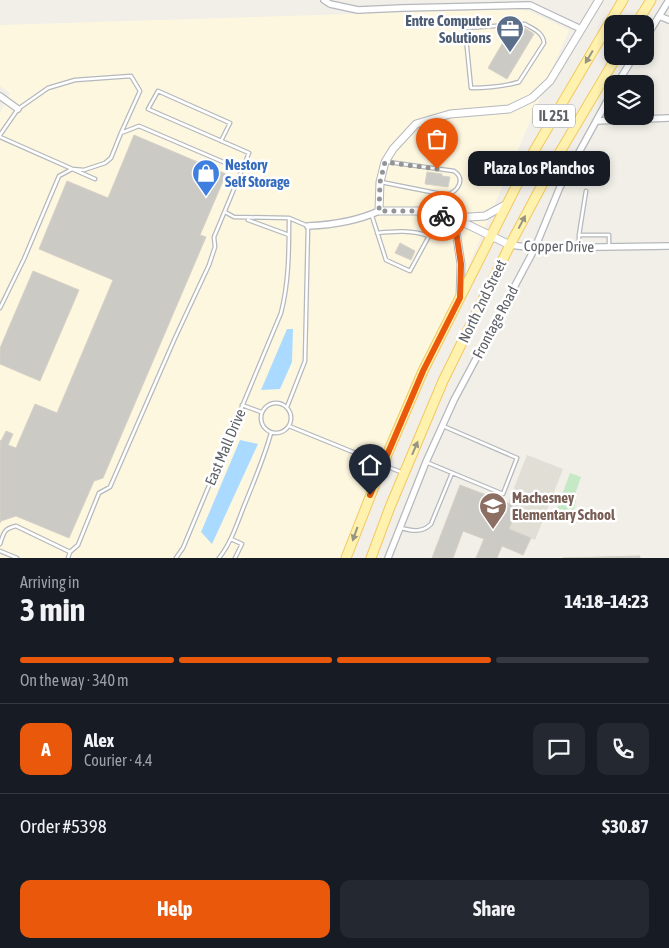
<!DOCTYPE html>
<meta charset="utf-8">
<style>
:root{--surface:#171b24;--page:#242831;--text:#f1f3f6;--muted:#9ea1a6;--line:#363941;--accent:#ea580c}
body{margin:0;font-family:"Asap Condensed",sans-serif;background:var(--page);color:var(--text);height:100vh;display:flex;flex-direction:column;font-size:19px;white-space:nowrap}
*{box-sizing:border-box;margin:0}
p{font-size:16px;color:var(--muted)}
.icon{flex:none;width:28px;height:28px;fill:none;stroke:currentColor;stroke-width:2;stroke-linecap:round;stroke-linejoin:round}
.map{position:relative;height:558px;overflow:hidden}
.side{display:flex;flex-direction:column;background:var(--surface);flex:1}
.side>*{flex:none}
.controls{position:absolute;left:604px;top:15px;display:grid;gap:10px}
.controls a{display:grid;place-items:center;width:50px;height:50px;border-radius:10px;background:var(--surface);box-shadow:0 2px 8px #0003;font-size:25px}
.pin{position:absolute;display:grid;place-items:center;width:42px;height:42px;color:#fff;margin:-51px -21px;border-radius:50% 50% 50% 0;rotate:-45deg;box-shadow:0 0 5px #0007}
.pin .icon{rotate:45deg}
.courier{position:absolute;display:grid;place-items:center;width:50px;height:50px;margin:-25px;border:4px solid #ea580c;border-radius:50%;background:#fff;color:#222;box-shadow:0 1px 6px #0007}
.bubble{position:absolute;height:35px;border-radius:10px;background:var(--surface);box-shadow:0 2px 8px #0003;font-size:16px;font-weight:700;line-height:35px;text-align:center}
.summary em{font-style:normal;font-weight:700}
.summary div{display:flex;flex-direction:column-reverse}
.summary{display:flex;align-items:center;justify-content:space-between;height:85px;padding:0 20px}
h1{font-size:32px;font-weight:700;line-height:38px}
.bar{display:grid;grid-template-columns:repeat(4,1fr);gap:8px 5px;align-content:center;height:60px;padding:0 20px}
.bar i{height:6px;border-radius:4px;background:var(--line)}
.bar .active{background:var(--accent)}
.bar p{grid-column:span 4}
.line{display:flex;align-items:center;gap:12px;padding:0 20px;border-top:1px solid var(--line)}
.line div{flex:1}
.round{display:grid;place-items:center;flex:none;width:52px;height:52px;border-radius:10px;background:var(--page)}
.action{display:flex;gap:10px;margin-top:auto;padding:10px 20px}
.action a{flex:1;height:58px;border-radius:10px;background:var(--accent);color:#fff;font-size:20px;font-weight:700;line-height:58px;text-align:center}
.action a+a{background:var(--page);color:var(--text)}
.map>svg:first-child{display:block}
.commercial{fill:#fef7e0}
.education{fill:#e1ded6}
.green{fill:#c5e8c5}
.water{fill:#aadaff}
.building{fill:#cccac5;stroke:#d6d1c6}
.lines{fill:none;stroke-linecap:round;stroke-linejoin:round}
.service-casing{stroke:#b5b8bc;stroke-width:5}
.minor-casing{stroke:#b5b8bc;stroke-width:8}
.tertiary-casing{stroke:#b5b8bc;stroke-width:9}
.primary-casing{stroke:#f2c960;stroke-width:11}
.service{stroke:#fff;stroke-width:2.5}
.minor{stroke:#fff;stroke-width:5.5}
.tertiary{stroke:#fff;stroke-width:7}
.primary{stroke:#fff2af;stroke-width:9}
.oneway{fill:#979581}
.done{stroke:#929495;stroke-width:5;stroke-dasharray:0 9}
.route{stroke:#ea580c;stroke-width:6}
.labels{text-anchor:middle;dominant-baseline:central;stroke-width:5;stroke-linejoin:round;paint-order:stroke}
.shield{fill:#fff;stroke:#8f9295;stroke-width:1}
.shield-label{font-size:14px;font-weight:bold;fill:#5f6368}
.service-label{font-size:15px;font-weight:bold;fill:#4e5e75;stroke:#fff;text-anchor:end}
.shop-label{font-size:15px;font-weight:bold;fill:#366cbe;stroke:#fff;text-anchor:start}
.street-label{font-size:15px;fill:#5f6368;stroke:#fff}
.education-label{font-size:15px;font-weight:bold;fill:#785e54;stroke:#fff;text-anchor:start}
</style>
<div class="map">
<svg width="669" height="558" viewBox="0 0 669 558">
<rect width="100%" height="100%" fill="#f1efe8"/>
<path class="commercial" d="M514,9l15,2 40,19 -225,528h-344v-445l10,-20 -10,-7v-61z"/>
<path class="education" d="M527,455l36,14 -28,71 -26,-11 9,-22 -10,-4z"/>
<path class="green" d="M570,473l11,4 -6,17 1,6 -2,10 -2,2 -5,8 -13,-4z"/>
<path class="water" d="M287,329h6l-1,33 -12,27 -19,1z
M240,440l18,4 -46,100 -11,-12z"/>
<path class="building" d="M525,28l9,6 -27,45 -19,-11 21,-36 10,6z
M134,135l92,39 -26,61 6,2 -103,241 -9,3 -25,57 -53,-22 -15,5 -1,2v-83l1,1 5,-10 7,3 -5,11 8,3 19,-44 22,9 56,-133 -74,-31 28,-68 41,17z
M427,172l15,2v2l8,1 -2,10 -23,-3z
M400,243l15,8 -4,9 -16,-7z
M33,271l46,19 -39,91 -40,-17v-16z
M460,485l58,22 -9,22 22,9 -8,17 -21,-9 -5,12h-21l8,-19 -21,-8 -10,27h-21z
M640,556v2h-77z"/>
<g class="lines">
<g class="service-casing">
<path id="service" d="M525,24c8,5 18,8 19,19l-25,39c-17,5 -31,6 -48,6l-6,-60z
M0,135l18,-26 30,-21 27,-8 56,-4 9,15 -19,42
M0,137l95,42
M381,182l65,13c12,-3 20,-16 8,-24l-66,-9
M225,212l9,5 55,1 19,8 -3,135 -18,46
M372,216l14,44 24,11 19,-35c-17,-6 -34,-5 -52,-3
M248,220l41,15
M579,235h30v11
M579,246v-11l7,-44
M0,308l24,-49 35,-83 13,-7 12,1 21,-7 6,-5 10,-25 18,-7 103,44
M261 418a15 15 0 1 1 30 0a15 15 0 1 1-30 0Z
M242,405l19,7
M289,426l91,37
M426,462l77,32 14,-36 -74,-32
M385,466l16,6
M401,528c11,3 21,5 30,-4l21,-51
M231,539l11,5 -7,14
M0,544c4,-11 3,-15 16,-18l54,26
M0,551l17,7
M68,558l2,-6 8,-7 21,-52 11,-6 65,-149 34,-73 6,-18 -1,-10 35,-84 -101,-44 10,-18 72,32 -9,18
M176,558l7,-10 98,-235c8,-31 8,-63 8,-95
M219,558c12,-15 18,-34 25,-52 10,-24 20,-48 27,-73"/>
</g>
<g class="minor-casing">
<path id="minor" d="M324,0l6,4 28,6 44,-2 128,-3 51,24
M659,16l10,4
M645,39l24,-39
M617,84l17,-28
M0,96l18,13
M597,121l72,-3
M308,226c24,-1 49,-5 71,-15
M510,245l25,3 134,-2
M388,558l38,-96 28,-62 81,-152 25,-61 52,-95"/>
</g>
<g class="tertiary-casing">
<path id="tertiary" d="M510,245l-56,-27 -32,-7h-43l1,-29 5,-20 8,-13 23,-25 34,-10 59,-5 23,-11 18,-17 49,-81
M460,297l1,-33 -7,-46 31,-2 22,-12"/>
</g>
<g class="primary-casing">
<path id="primary" d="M636,24l15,-24
M346,558l37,-94 40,-93 111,-220 89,-151
M371,558l19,-51 53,-126 67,-136 47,-88 60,-101"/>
</g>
<use href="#service" class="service"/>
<use href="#minor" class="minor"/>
<use href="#tertiary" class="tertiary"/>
<use href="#primary" class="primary"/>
</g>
<defs><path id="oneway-solid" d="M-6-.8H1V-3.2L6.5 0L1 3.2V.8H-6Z" transform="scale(1.25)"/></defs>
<g class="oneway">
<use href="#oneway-solid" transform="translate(589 57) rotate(121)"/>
<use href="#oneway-solid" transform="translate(522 222) rotate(-62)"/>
<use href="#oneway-solid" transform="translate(415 448) rotate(-67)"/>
<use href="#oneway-solid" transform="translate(355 534) rotate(110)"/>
</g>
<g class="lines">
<path class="done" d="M437,169l-52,-7 -5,20 -1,29h43l20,5"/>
<path class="route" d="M370,495l53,-124 37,-73 1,-34 -7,-46 -12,-2"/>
</g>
<defs>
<g id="office-pin" transform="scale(1.4375)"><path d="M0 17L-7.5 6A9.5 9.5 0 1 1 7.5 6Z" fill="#5c6f8a" stroke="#fff"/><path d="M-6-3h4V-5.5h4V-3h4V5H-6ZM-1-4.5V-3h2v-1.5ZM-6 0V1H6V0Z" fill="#fff"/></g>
<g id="shop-pin" transform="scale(1.4375)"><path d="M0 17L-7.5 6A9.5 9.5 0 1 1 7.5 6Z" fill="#3f7fe0" stroke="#fff"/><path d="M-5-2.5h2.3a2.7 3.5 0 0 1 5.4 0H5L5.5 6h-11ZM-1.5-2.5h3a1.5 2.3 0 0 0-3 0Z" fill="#fff"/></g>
<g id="school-pin" transform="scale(1.4375)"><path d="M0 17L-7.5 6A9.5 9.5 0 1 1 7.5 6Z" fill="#8d6e63" stroke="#fff"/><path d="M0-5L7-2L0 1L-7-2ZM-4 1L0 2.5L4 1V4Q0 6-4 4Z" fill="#fff"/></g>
</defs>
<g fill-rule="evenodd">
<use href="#office-pin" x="510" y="29"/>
<use href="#shop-pin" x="206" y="173"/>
<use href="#school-pin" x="493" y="506"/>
</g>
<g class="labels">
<rect class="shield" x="533" y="104.5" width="42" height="23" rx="4"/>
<g class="shield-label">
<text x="554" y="116">IL 251</text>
</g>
<g class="service-label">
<text x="491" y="20">Entre Computer<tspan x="491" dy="17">Solutions</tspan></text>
</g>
<g class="shop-label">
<text x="225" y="164">Nestory<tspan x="225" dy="17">Self Storage</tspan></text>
</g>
<g class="street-label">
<text transform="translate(559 246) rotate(1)">Copper Drive</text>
<text transform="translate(482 301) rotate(-64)">North 2nd Street</text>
<text transform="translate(495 322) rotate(-62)">Frontage Road</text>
<text transform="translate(225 447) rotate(-67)">East Mall Drive</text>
</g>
<g class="education-label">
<text x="512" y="497">Machesney<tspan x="512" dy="17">Elementary School</tspan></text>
</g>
</g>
</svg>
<div class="controls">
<a><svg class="icon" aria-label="locate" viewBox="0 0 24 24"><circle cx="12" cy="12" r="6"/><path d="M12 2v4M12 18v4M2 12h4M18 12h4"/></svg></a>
<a><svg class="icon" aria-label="layers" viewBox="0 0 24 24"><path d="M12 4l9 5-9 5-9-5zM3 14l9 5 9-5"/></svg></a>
</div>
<div class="pin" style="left:437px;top:169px;background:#ea580c"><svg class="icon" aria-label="bag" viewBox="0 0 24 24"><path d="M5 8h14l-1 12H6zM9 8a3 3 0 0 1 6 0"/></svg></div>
<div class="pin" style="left:370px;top:495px;background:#1f2937"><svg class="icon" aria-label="home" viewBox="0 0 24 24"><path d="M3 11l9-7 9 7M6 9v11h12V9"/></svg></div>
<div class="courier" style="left:442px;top:216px"><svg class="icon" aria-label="bike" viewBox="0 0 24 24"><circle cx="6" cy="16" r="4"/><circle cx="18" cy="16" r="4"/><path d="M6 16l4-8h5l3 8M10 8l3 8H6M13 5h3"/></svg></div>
<div class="bubble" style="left:468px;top:151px;width:142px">Plaza Los Planchos</div>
</div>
<section class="side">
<div class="summary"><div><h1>3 min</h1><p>Arriving in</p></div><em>14:18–14:23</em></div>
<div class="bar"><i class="active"></i><i class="active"></i><i class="active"></i><i></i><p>On the way · 340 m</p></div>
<div class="line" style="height:90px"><b class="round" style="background:var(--accent);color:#fff">A</b><div><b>Alex</b><p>Courier · 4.4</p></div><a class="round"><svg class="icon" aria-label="chat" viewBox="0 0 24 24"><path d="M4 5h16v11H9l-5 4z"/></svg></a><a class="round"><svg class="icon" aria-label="phone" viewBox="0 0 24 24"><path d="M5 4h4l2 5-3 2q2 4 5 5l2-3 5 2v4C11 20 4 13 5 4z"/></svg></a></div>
<div class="line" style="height:65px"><div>Order #5398</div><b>$30.87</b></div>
<div class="action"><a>Help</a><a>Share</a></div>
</section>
